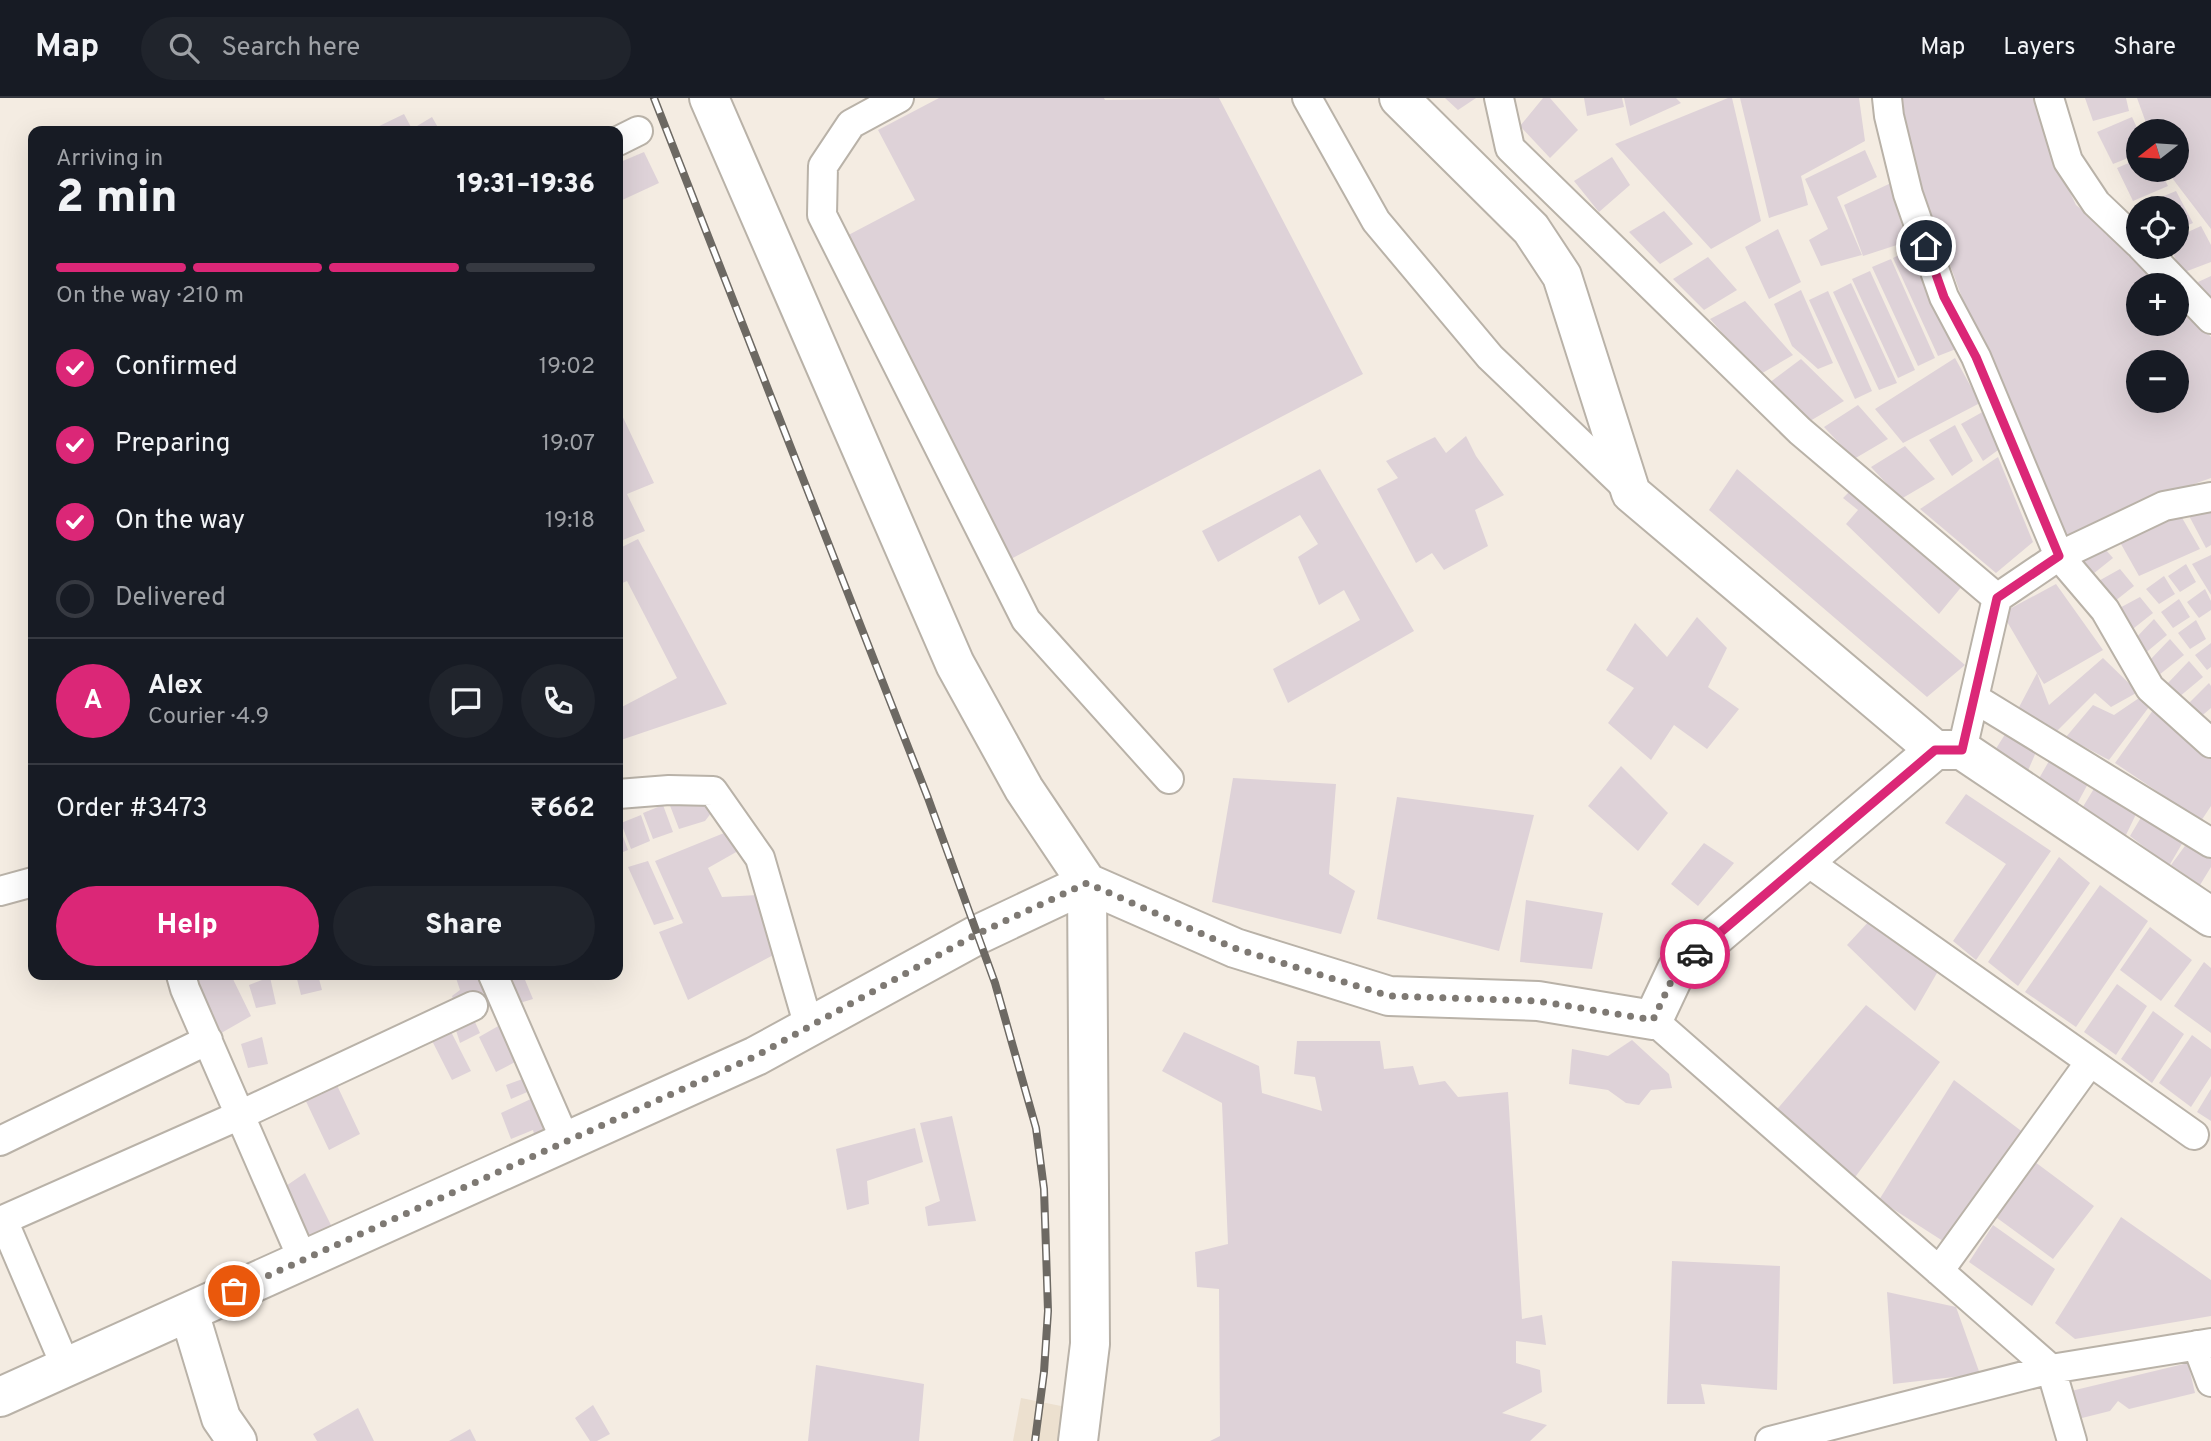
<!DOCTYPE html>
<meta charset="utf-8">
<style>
:root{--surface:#171b24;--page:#20242c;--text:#f1f3f6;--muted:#9ea1a6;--line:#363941;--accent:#db2777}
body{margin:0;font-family:Overpass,sans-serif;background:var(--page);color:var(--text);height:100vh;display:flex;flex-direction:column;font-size:26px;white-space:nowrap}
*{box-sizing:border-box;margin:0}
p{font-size:23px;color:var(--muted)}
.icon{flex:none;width:38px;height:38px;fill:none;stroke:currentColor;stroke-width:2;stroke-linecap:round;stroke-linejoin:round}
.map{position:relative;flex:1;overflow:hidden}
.details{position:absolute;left:28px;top:28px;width:595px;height:854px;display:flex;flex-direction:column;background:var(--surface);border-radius:14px;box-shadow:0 7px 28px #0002}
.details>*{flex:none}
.needle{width:46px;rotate:253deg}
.fabs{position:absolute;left:2126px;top:21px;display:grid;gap:14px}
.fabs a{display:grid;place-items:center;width:63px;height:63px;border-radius:50%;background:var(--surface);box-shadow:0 7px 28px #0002;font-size:35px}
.pin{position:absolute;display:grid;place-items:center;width:60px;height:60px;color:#fff;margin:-30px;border:4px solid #fff;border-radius:50%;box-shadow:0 2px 7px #0007}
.courier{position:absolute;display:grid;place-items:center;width:70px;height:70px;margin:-35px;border:5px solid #db2777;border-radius:50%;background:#fff;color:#222;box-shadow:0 2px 9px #0007}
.summary em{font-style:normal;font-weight:800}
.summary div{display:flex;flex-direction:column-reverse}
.summary{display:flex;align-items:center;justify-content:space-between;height:119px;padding:0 28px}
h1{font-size:46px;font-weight:800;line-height:52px}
.bar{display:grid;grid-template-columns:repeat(4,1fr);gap:10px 7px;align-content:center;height:84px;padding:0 28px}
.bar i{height:9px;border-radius:5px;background:var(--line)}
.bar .active{background:var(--accent)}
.bar p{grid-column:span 4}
.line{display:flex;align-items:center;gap:18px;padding:0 28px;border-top:2px solid var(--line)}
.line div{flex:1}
.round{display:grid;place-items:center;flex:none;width:74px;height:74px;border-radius:37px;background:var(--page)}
ol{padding:0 28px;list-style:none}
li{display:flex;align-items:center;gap:21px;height:77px}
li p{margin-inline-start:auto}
li .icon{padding:7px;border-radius:50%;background:var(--accent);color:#fff;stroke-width:4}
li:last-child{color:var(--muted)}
li i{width:38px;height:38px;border:4px solid var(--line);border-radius:50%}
.cta{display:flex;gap:14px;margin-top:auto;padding:14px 28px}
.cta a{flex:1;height:80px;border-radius:42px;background:var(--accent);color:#fff;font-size:28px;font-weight:800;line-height:80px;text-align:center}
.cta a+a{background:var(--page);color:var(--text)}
header{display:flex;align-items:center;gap:42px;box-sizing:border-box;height:98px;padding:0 35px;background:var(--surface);border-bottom:2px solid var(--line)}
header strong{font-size:33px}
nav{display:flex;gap:38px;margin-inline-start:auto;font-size:24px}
.search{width:490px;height:63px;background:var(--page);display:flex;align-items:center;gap:18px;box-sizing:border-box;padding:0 24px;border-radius:38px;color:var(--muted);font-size:26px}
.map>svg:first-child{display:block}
.built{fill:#ece0cf}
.building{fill:#ded2d8;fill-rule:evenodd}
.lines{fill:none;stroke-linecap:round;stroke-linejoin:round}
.street-casing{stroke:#b9b2a8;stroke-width:32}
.secondary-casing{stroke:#b9b2a8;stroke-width:42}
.primary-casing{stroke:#b9b2a8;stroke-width:42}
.street{stroke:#fff;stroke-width:28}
.secondary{stroke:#fff;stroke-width:38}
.primary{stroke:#fff;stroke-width:38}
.rail-casing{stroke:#6d6963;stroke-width:8}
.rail{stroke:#fff;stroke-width:5;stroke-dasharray:16;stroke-linecap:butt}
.done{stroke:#7e7973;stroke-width:7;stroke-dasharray:0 12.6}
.route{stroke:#db2777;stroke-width:9}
</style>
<header>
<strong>Map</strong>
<div class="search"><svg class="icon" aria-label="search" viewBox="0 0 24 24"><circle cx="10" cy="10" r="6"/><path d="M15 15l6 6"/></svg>Search here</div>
<nav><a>Map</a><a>Layers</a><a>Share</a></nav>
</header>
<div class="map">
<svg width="2211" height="1343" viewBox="0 0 2211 1343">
<rect width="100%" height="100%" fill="#f4ece2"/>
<path class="built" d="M1021,1300l45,9 -5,34h-48z"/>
<path class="building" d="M939,0h165l1,2 114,-2 144,276 -358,188 -168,-321 78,-41 -37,-70z
M1445,0h31l-18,12z
M1543,0h7l28,32 -28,28 -30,-32z
M1584,0h38l2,9 -37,9z
M1624,0h52l5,5 -51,23z
M1728,0h4l29,123 -50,28 -96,-105z
M1740,0h119l6,43 -64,35 7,29 -39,13z
M1897,0h139l24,74 16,33 58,48 30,32h-26v39h39v-24l34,37v141l-45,16 -104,46 -98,-237 -65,-177zM2138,264h39v39h-39z
M2085,0h41l3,13 -36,10z
M2137,0h74v131l-45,-59h11v-39h-28z
M404,16l8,15 20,-12 8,14h-71z
M2132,19l6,13v24l-25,10 -16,-32z
M1865,52l12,27 -40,20 25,58 -41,11 -12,-26 19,-11 -23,-50z
M644,54l15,31 -41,19v-39z
M1612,59l18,28 -31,27 -25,-31z
M2138,61v11h22l8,16 -35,15 -16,-33z
M1891,85l15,59 -43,14 -19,-51z
M2176,93l17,32 -16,7v-22h-33l-2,-3z
M1664,113l29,33 -33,20 -31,-32z
M2201,128l10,19v17l-29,11 -12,-26h7v-10z
M1778,131l23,53 -32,17 -24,-52z
M1911,151l45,100 -18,7 -45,-98z
M1708,159l29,33 -33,20 -31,-31z
M1891,161l44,99 -17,8 -46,-99z
M1870,173l45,99 -17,8 -46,-99z
M2211,178v33l-13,-27z
M1851,185l46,100 -18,7 -46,-98z
M1801,192l32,73 -15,6 -26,-23 -18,-42z
M1828,193l44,100 -17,8 -46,-99z
M1745,203l48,54 -34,20 -49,-56z
M1955,260l25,45 -77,40 -28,-34z
M1801,261l43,42 -34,20 -41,-38z
M1858,307l30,34 -34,20 -30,-32z
M1986,312l19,35 -22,16 -22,-37z
M620,313l34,72 -27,11 18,37 -27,11v-130z
M1955,327l18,36 -21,15 -23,-36z
M1466,338l10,20 28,39 -29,15 13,36 -44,24 -12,-17 -16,10 -39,-74 21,-11 -12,-17 49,-24 11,16z
M1905,348l30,33 -34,20 -30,-32z
M1998,359l35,85 -37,31 -76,-64z
M1320,371l94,162 -126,72 -15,-34 87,-49 -16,-30 -25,15 -21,-48 20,-13 -18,-29 -82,47 -16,-31z
M1737,371l228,196 -38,32 -218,-187z
M1855,388l108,99 -24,29 -93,-90 12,-14 -15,-12z
M2211,407v40l-5,3 -19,-36z
M2177,411l23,40 -61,27 -22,-39z
M638,441l89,165 -109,37v-32l59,-31 -50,-97 -9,4v-36z
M2099,444l14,16 -25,20 -14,-21z
M2211,457v40l-19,-31z
M2186,466l10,18 -16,10 -12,-16z
M2120,471l14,17 -24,19 -15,-22z
M2164,478l11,18 -16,10 -13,-15z
M2056,486l47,66 -59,34 -7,-11 12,32 54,-47 35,34 -27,15 -16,-14 -39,39 -39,-21 20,-38 -35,-60z
M2205,491l6,12v9l-12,8 -12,-16z
M2140,499l13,16 -24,19 -15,-21z
M2179,501l11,18 -17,11 -12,-16z
M1697,519l30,31 -19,39 31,22 -32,40 -33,-24 -23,35 -43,-37 26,-35 -28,-18 29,-47 32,34z
M2154,521l13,16 -24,20 -11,-13z
M2196,522l10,19 -16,10 -12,-16z
M2170,541l14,16 -25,20 -11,-13z
M2211,545v24l-4,3 -12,-15z
M2189,563l14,16 -24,20 -12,-13z
M2209,585l2,3v22l-13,11 -12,-13z
M2142,598l7,11 -40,53 -43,-23 27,-32 21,10z
M2156,608l55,48v52l-10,15 -86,-58z
M2009,630l28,22 -11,25 -34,-20z
M2053,656l37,26 -13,24 -40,-22z
M1621,668l47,47 -30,38 -50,-45z
M1233,680l103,6 -7,90 26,17 -14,43 -129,-32z
M2098,684l41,26 -14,29 -44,-27z
M1966,696l85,57 -75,109 -23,-19 53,-77 -61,-41z
M691,697l24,13 -10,13 -26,8 -10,-26z
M1397,699l137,18 -35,136 -122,-32z
M663,707l10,27 -20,7 -10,-26z
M2146,711l40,28 -17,29 -39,-30z
M641,717l9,26 -19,8 -10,-26z
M618,725l10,27 -10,4z
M729,733l9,20 -30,17 14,29 35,-2 24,56 -93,49 -29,-68 24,-9 -28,-62z
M2190,741l21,15v13l-11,18 -29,-20z
M1704,745l30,20 -36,43 -27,-22z
M2059,759l31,26 -72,103 -30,-24z
M648,763l26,58 -20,6 -26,-58z
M2100,787l48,36 -72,106 -51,-35z
M1526,802l77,13 -11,56 -72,-7z
M1871,821l70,47 -26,45 -68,-66z
M2150,829l42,33 -31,41 -41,-31z
M2204,864l7,6v65l-37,-27z
M209,877h22l20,41 -35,20 -26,-55z
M296,877h22l4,15 -21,5z
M455,877h26l7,16 -32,18 -4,-13 8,-6z
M501,877h22l10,24 -20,6z
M270,879l6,27 -20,4 -7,-23z
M2117,886l30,22 -31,49 -32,-23z
M1866,907l74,57 -87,118 -80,-66z
M470,913l10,22 -20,10 -7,-22z
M2153,913l31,23 -32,49 -31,-24z
M446,924l25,49 -19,9 -25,-49z
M500,927l15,37 -19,10 -17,-35z
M1184,934l75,34 3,27 60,18 -7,-34 -21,-3 3,-33h83l4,28 29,-3 6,19 26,-4 13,16 50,-5 14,227 20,-4 4,30 -30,-4v22l24,7 2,22 -40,21 45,12 -17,16h-320l10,-5 -1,-147 -22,-2 -2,-35 33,-8 -6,-141 -60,-32z
M2192,937l19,14v27l-20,31 -32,-24z
M262,939l6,27 -20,4 -7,-24z
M1632,942l37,34 3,14 -21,2 -12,15 -13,-2 -18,-13 -39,-6 3,-35 36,7z
M528,979l4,13 -21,9 -5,-14z
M334,981l26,55 -31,16 -26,-55z
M1954,982l70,53 -78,110 -67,-43z
M2211,991v32l-14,-9z
M535,999l13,37 -13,4 -2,-8 -22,9 -10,-26z
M952,1018l24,105 -48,5 -3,-19 15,-6 -20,-78z
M915,1030l8,34 -56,19 2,23 -22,6 -11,-61z
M2031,1061l63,47 -41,53 -60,-44z
M305,1075l28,56 -22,11 -28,-52z
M2121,1119l90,63v36l-136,23 -20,-16z
M1993,1127l62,44 -23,37 -63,-44z
M1672,1163l108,5 -3,124 -76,-6 4,20h-38z
M1887,1194l69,15 24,67 -87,10z
M2188,1265l7,30 -66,16 -11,-8 -8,10 -32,8 -7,-28z
M816,1267l108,19 -5,57h-111z
M593,1307l17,29 -13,7h-7l-15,-23z
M358,1310l16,33h-57l-4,-7z
M470,1331l6,12h-27z"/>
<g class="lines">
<g class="street-casing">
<path id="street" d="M899,0l-48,26 -28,42 -1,49 204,405 143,159
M1307,0l69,123 114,136 140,134
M1499,0l11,50 290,283 197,167
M1887,0l2,18 19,78 36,103 32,60 83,199 46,54 45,78 61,55
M2049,0l19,63 28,42 42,40
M618,43l20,-10
M2142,149l69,72
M1974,600l237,145
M1962,652l35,-152 62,-42 105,-50 47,-9
M618,696l51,-4 44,1 47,67 49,169
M1805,762l389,275
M0,793l33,-9
M181,877l4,14 118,271
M493,877l73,167
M1653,922l398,349 21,72
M0,1043l208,-101
M1939,1173l151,-209
M2197,1247l14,37
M66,1269l-63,-147 237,-105 233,-109
M1770,1343l281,-72 160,-26"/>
</g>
<g class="secondary-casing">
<path id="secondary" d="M1399,0l132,131 31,47 69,217 304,257
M189,1214l32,106 16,23
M0,1299l756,-341 221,-121 110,-52 3,461 -12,97"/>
</g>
<g class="primary-casing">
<path id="primary" d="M709,0l246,566 69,125 63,94 148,65 154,48 149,5 115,19 24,-51 258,-219h27l249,167"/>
</g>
<use href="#street" class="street"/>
<use href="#secondary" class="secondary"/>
<use href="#primary" class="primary"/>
<g class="rail-casing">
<path id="rail" d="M654,0l274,700 67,185 41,145 8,61 4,122 -4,61 -9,69"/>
</g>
<use href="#rail" class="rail"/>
</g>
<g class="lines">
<path class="done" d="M234,1193l522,-235 221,-122 110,-51 147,65 155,48 149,5 115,19 24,-51 18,-15"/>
<path class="route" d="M1695,856l240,-204h27l35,-152 62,-42 -83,-199 -32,-60 -18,-51"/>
</g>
</svg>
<div class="fabs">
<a><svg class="needle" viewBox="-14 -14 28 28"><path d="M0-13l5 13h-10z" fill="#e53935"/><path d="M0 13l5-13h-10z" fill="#9ea1a6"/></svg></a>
<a><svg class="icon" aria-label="locate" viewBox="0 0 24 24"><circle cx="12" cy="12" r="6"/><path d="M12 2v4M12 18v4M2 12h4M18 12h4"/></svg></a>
<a>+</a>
<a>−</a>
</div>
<div class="pin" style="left:234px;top:1193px;background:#ea580c"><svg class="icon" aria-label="bag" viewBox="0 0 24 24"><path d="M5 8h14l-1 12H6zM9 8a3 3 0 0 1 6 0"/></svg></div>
<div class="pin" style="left:1926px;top:148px;background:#1f2937"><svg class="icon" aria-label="home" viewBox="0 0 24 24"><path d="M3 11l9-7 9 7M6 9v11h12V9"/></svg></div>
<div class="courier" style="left:1695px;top:856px"><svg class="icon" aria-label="car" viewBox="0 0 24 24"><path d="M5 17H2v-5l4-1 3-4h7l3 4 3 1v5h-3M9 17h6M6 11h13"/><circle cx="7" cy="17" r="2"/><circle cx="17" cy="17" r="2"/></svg></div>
<section class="details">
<div class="summary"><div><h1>2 min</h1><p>Arriving in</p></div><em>19:31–19:36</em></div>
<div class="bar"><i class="active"></i><i class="active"></i><i class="active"></i><i></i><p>On the way · 210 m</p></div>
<ol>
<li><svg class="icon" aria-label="check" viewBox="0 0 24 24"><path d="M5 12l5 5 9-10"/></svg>Confirmed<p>19:02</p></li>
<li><svg class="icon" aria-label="check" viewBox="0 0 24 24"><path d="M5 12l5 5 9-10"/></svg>Preparing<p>19:07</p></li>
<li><svg class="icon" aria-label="check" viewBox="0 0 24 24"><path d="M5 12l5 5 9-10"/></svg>On the way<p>19:18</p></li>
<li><i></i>Delivered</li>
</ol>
<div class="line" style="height:126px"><b class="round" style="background:var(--accent);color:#fff">A</b><div><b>Alex</b><p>Courier · 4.9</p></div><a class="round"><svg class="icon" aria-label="chat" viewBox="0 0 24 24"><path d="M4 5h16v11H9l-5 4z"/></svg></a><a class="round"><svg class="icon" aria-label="phone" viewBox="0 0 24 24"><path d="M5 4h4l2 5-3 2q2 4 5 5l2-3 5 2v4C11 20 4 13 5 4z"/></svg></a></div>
<div class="line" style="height:91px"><div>Order #3473</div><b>₹662</b></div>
<div class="cta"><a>Help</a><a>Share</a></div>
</section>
</div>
